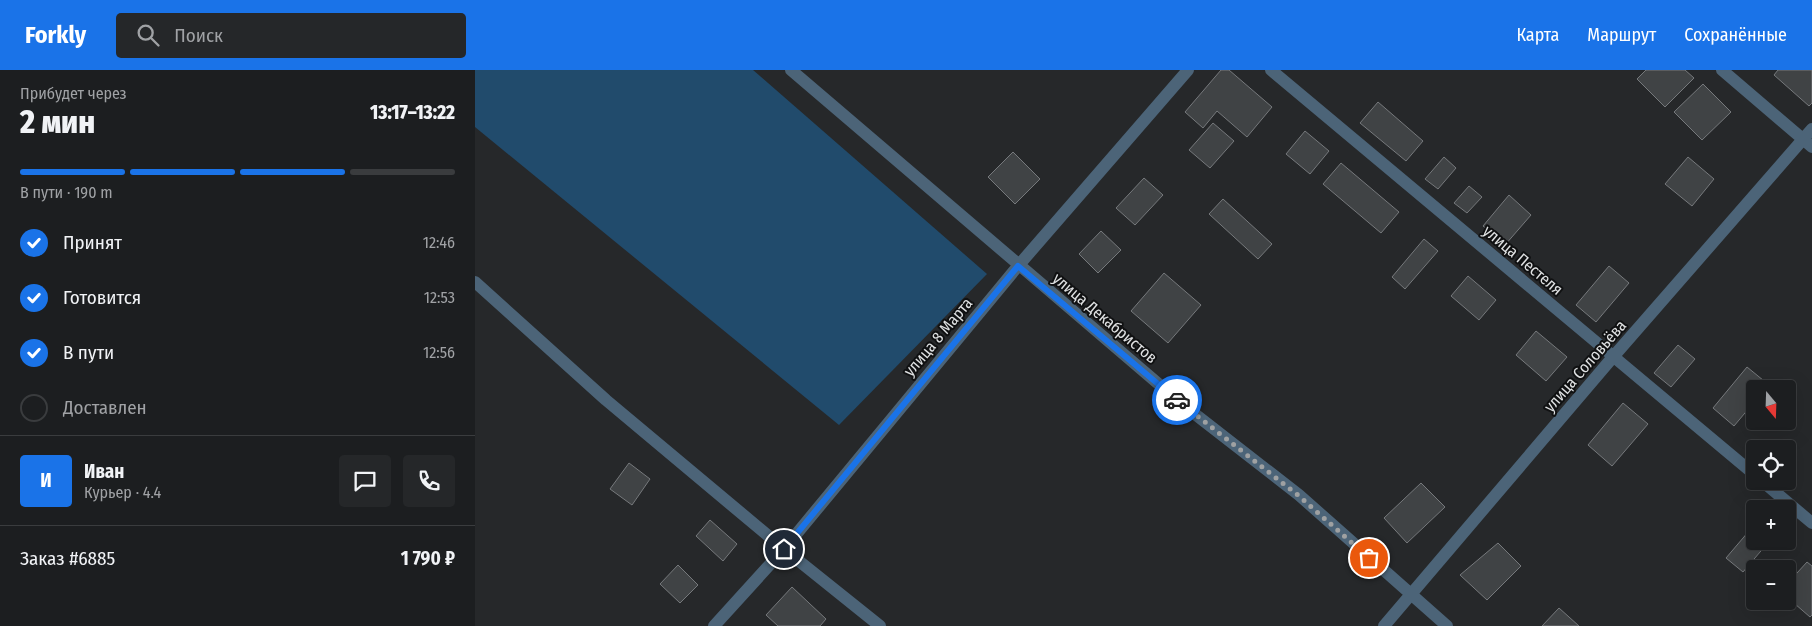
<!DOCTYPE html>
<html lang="ru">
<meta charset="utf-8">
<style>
:root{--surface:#1c1e20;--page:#252729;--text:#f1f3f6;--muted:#a0a2a5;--line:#3a3c3e;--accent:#1a73e8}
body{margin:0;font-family:"Fira Sans Condensed",sans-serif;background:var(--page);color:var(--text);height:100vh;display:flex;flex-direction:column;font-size:19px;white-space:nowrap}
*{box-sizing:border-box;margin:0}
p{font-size:16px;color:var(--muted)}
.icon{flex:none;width:28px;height:28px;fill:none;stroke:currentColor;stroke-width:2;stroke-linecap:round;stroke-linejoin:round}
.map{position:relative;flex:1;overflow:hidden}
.details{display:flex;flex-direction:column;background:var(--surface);width:475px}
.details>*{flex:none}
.needle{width:32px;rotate:161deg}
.controls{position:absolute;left:1271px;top:310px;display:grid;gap:10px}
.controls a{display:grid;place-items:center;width:50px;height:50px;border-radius:5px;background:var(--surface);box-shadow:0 5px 20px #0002,0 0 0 1px var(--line);font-size:25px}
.pin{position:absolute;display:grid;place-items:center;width:42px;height:42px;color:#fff;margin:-21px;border:2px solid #fff;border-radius:50%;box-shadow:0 1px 5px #0007}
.courier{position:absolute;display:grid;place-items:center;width:50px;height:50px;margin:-25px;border:4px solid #1a73e8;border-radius:50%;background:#fff;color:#222;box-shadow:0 1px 6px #0007}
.overview em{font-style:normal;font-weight:800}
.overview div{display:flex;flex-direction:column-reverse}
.overview{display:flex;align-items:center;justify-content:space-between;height:85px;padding:0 20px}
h1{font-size:32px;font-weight:800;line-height:38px}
.bar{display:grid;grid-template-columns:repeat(4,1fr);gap:8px 5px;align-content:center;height:60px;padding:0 20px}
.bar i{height:6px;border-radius:4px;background:var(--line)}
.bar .selected{background:var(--accent)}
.bar p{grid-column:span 4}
.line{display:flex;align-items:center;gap:12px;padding:0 20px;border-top:1px solid var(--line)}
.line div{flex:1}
.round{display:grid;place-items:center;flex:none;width:52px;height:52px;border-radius:5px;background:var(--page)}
ol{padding:0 20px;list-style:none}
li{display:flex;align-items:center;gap:15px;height:55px}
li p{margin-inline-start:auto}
li .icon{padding:5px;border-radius:50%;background:var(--accent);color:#fff;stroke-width:4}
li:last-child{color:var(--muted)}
li i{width:28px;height:28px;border:2px solid var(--line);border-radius:50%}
header{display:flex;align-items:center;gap:30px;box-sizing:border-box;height:70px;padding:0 25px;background:var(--accent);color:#fff}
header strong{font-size:24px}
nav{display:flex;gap:28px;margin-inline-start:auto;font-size:18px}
.search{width:350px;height:45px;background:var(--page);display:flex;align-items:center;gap:12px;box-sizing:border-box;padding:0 18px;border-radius:5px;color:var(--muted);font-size:19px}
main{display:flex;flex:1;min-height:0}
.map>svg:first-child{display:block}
.green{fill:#214b6c}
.building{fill:#404345;stroke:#76797c}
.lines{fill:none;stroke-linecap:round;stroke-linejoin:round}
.minor{stroke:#4c6478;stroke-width:12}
.done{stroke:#9fa1a2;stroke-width:5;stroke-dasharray:0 9}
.route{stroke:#1a73e8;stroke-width:6}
.labels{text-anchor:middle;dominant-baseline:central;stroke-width:4;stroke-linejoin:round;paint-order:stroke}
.street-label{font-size:16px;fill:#e0e2e3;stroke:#101112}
</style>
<header>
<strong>Forkly</strong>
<div class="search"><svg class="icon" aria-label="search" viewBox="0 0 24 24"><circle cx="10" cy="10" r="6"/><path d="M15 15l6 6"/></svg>Поиск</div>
<nav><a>Карта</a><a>Маршрут</a><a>Сохранённые</a></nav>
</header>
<main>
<section class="details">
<div class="overview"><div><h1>2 мин</h1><p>Прибудет через</p></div><em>13:17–13:22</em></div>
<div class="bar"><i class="selected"></i><i class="selected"></i><i class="selected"></i><i></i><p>В пути · 190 m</p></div>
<ol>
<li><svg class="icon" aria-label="check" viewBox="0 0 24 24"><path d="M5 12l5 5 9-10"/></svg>Принят<p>12:46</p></li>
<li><svg class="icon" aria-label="check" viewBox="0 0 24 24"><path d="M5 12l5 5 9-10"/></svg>Готовится<p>12:53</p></li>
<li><svg class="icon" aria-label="check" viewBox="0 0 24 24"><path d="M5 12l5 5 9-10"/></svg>В пути<p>12:56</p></li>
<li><i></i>Доставлен</li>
</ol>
<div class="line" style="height:90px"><b class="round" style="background:var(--accent);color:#fff">И</b><div><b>Иван</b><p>Курьер · 4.4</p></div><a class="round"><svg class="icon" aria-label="chat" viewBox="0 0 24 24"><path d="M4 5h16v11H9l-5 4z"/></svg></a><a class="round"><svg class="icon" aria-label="phone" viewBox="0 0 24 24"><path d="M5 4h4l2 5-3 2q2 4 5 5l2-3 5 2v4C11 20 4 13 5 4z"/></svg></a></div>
<div class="line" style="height:65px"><div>Заказ #6885</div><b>1 790 ₽</b></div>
</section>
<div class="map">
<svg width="1337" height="556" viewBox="0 0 1337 556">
<rect width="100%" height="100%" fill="#26282a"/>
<path class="green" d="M0,0h278l234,204 -148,151 -364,-298z"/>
<path class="building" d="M746,0h8l43,37 -25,30 -30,-26 -14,17 -18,-16z
M1171,0h39l9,8 -29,29 -28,-28z
M1303,0h34v33l-3,3 -35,-31z
M1228,14l28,28 -29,28 -28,-28z
M903,32l45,39 -17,20 -46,-38z
M738,53l21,18 -24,27 -21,-18z
M830,61l24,20 -19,23 -24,-20z
M538,82l27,27 -25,25 -27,-27z
M969,87l12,11 -18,21 -13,-10z
M1213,87l26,22 -22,27 -27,-22z
M866,93l58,49 -18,21 -58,-49z
M669,108l19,17 -28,30 -19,-17z
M994,116l13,11 -15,16 -13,-10z
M1034,125l22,20 -26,30 -22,-19z
M748,129l49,45 -14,15 -49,-45z
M626,161l20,19 -23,23 -19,-19z
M949,169l14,12 -33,38 -13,-12z
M1134,196l20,17 -33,39 -20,-17z
M689,203l37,32 -33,38 -37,-32z
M993,206l28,24 -17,20 -28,-24z
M1061,261l31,26 -21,24 -30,-26z
M1203,275l17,14 -24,28 -17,-14z
M1272,297l22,18 -4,4h-10v12l-21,25 -21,-18z
M1148,333l25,21 -36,42 -24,-21z
M154,393l21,16 -18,26 -22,-16z
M946,413l24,24 -38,36 -23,-25z
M235,450l27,24 -14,17 -27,-25z
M1274,461l6,5v5h7l4,4 -23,27 -17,-14z
M1023,473l23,23 -34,34 -27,-25z
M1332,492l5,4v49l-2,2 -23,-20v-13z
M203,495l20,20 -18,18 -20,-19z
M317,517l34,32 -6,7h-42l-12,-11z
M1084,538l20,18h-37z"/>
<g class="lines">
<path class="minor" d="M316,0l391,334 117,91 148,131
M796,0l484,405
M1247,0l90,77
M0,212l131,118 178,149 96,77
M1287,411l50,42
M239,556l70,-77 234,-283 170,-196
M909,556l229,-269 199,-228"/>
</g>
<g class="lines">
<path class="done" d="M702,330l122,96 70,62"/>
<path class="route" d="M309,479l234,-283 159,134"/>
</g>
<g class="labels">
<g class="street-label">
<text transform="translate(1048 190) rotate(40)">улица Пестеля</text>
<text transform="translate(630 248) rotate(40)">улица Декабристов</text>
<text transform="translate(463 267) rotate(-50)">улица 8 Марта</text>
<text transform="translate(1110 296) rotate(-49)">улица Соловьёва</text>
</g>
</g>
</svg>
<div class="controls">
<a><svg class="needle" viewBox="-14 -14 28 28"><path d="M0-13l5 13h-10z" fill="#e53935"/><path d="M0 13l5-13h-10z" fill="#a0a2a5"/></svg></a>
<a><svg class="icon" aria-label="locate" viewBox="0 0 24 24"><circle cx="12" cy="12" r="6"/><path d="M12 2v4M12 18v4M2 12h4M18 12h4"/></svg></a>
<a>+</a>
<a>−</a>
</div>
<div class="pin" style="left:894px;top:488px;background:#ea580c"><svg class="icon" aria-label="bag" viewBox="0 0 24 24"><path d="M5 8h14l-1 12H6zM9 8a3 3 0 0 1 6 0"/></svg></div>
<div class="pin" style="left:309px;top:479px;background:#1f2937"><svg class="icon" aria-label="home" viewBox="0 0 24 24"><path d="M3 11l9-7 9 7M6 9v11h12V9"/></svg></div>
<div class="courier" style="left:702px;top:330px"><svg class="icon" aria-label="car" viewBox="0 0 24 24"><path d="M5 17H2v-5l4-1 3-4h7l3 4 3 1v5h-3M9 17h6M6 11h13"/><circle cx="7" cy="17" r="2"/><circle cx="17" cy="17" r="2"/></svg></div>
</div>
</main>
